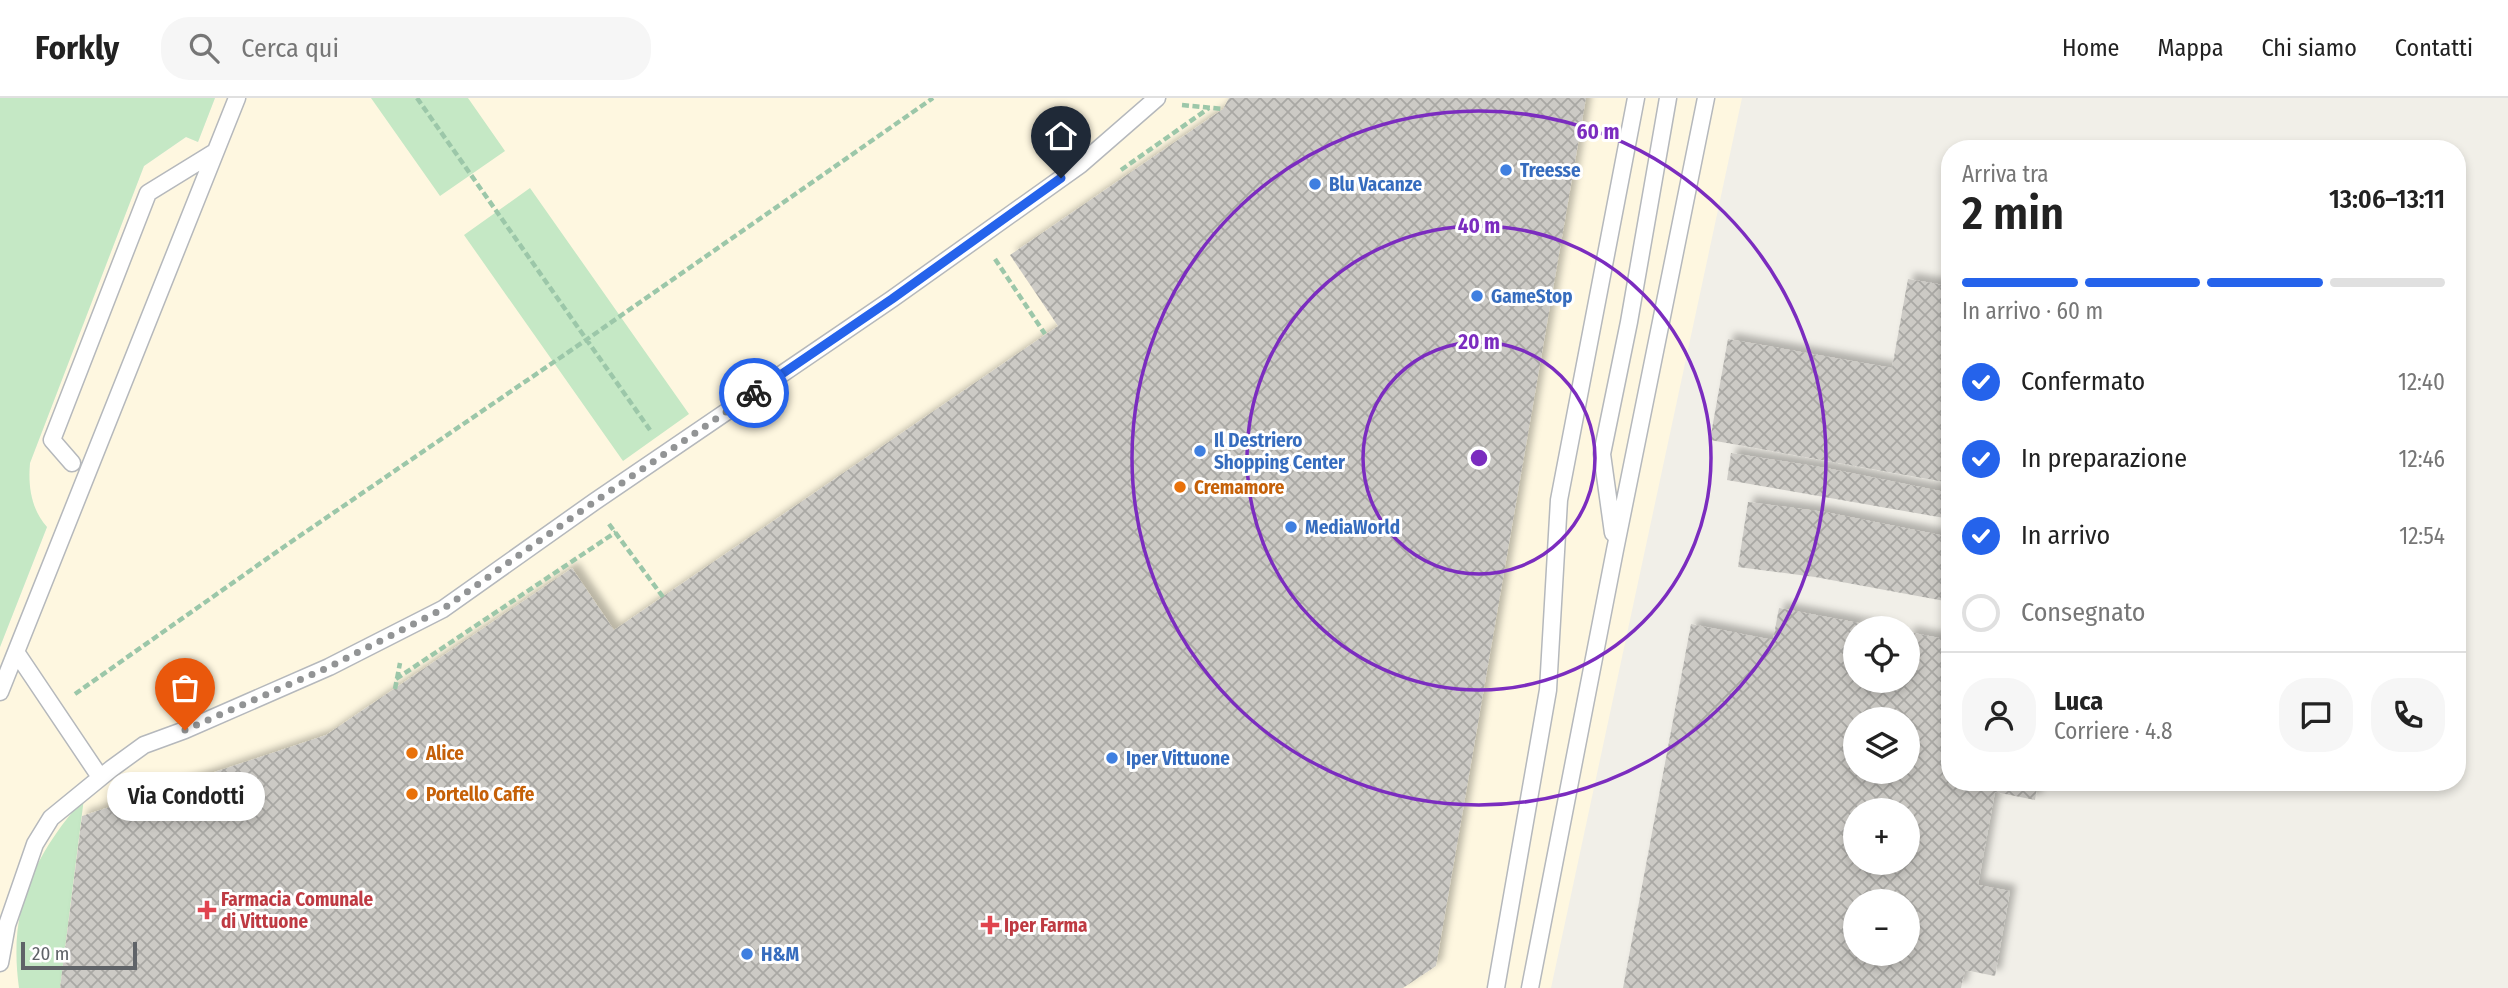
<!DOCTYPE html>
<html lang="it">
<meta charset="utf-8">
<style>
:root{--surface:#fff;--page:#f6f6f6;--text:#222;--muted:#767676;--line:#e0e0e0;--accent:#2563eb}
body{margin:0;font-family:"Fira Sans Condensed",sans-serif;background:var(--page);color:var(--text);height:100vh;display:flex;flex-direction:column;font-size:26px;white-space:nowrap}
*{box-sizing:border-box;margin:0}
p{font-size:23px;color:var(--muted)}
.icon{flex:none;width:38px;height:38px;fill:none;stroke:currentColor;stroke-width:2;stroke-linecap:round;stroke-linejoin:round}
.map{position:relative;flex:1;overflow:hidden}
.side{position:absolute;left:1941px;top:42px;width:525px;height:651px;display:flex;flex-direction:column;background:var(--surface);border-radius:28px;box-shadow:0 4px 10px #0003}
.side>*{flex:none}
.tools{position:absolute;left:1843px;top:518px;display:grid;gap:14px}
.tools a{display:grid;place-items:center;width:77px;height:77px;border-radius:50%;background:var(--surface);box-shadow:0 4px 10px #0003;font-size:35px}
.scale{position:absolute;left:21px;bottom:18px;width:116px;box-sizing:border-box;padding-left:7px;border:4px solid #5f6368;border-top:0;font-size:19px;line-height:24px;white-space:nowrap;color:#5f6368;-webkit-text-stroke:5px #fff;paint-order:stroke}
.pin{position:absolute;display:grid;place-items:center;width:60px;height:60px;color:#fff;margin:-72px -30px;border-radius:50% 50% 50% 0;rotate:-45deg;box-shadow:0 0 7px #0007}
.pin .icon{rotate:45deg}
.courier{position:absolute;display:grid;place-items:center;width:70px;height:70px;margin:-35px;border:5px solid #2563eb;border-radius:50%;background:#fff;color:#222;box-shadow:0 2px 9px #0007}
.bubble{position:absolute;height:49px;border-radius:24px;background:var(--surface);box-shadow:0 4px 10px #0003;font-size:23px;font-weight:600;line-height:49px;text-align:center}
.head em{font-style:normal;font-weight:600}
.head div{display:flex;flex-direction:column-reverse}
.head{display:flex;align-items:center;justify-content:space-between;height:119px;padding:0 21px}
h1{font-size:46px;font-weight:600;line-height:52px}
.bar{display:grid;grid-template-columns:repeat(4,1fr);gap:10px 7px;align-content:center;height:84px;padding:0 21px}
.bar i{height:9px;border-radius:5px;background:var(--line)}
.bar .active{background:var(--accent)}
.bar p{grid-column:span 4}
.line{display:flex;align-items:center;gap:18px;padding:0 21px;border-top:2px solid var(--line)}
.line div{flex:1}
.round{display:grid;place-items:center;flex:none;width:74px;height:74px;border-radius:28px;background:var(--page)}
ol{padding:0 21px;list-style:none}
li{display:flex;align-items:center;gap:21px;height:77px}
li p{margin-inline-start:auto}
li .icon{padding:7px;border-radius:50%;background:var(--accent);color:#fff;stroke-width:4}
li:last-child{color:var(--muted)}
li i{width:38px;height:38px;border:4px solid var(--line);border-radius:50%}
header{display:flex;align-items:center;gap:42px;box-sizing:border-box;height:98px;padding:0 35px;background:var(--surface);border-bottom:2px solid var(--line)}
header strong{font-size:33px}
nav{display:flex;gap:38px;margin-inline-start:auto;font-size:24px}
.search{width:490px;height:63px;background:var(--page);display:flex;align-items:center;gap:18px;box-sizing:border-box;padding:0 24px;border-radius:28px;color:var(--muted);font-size:26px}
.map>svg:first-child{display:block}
.commercial{fill:#fef7e0}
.grass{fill:#c5e8c5}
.building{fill:url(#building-cross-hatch);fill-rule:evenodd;filter:url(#shadow)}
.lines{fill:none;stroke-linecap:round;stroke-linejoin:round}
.service-casing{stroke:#b5b8bc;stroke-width:19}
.path{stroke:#9cc7a9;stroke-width:4.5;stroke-dasharray:7 3.5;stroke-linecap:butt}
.service{stroke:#fff;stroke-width:16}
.done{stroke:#929495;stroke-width:7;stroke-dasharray:0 12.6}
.route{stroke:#2563eb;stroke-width:9}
.ring{fill:none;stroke:#7b2cbf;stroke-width:3.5}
.shop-dot{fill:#3f7fe0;stroke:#fff;stroke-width:2.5}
.food-dot{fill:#e8710a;stroke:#fff;stroke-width:2.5}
.health-dot{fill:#e0444e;stroke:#fff;stroke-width:2.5}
.labels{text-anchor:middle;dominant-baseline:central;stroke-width:6;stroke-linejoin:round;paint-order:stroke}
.shop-label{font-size:19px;font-weight:bold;fill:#366cbe;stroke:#fff;text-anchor:start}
.food-label{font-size:19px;font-weight:bold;fill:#c56008;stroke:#fff;text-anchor:start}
.health-label{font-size:19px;font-weight:bold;fill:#be3a42;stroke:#fff;text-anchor:start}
.centre{fill:#7b2cbf;stroke:#fff;stroke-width:3.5}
.ring-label{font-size:21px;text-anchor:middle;font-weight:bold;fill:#7b2cbf;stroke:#fff;stroke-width:6;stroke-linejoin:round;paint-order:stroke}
</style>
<header>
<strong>Forkly</strong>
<div class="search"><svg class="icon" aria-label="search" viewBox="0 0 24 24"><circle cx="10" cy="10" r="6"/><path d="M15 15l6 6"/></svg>Cerca qui</div>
<nav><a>Home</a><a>Mappa</a><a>Chi siamo</a><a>Contatti</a></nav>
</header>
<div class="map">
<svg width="2508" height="890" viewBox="0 0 2508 890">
<defs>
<pattern id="building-cross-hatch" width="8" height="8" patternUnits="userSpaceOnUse" patternTransform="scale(1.75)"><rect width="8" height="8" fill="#cccac5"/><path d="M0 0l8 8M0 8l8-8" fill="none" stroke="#a9a8a4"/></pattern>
<filter id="shadow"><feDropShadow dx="6" dy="-6" stdDeviation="3.5" flood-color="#0004"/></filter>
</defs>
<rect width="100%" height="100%" fill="#f1efe8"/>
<path class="commercial" d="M215,0h1527l-191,890h-1551v-341l47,-120 -11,-12 -8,-34 2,-18 114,-297 42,-29 12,5z"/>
<path class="grass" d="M0,0h215l-17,44 -12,-5 -42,29 -114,297c-2,23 1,46 17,64l-47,120z
M371,0h97l37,53 -65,45z
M530,90l159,226 -66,47 -159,-226z
M84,700l-24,190h-41c-11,-79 14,-131 65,-190z"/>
<path class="building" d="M1229,0h357l-150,868 -33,22h-1343l22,-172 244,-81 246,-167 42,62 444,-304 -48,-71 213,-146z
M1908,181l42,7v197l-240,-43 18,-101 164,29z
M1731,355l95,15 124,25v26l-223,-39z
M1748,404l77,10 125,25v65l-135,-25 -77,-10z
M1779,510l101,19 -25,1v53h53v-49l42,8v142h88l-3,18 -40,-8 -17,93 32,6 -15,85 -30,-6 -4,18h-338l68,-364 82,16zM1855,621h53v53h-53zM1855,712h53v53h-53zM1855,803h53v53h-53z"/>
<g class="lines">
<g class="service-casing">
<path id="service" d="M72,365l-20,-23 96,-247 65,-40
M1613,435l-11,-79 27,-132 39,-224
M16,554l84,125
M0,594l237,-594
M0,865l7,-38 28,-81 16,-26 60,-49 33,-24 41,-15 144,-63 114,-58 151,-107 298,-203 188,-134 77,-67
M1496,890l52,-298 11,-190 77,-402
M1530,890l85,-438 91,-452"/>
</g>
<path class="path" d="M417,0l233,332
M1182,7l41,4
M1121,72l88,-62
M995,161l50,75
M609,426l54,73
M396,581l220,-147
M395,591l5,-26
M75,596l210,-148 301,-206 347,-242"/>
<use href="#service" class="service"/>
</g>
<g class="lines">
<path class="done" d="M185,632l144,-63 114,-58 151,-107 160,-109"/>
<path class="route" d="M754,295l138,-94 169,-121"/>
</g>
<g class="ring">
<circle cx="1479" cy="360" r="116"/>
<circle cx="1479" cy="360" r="232"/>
<circle cx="1479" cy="360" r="347"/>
</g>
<g class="shop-dot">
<circle cx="1506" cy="72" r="7"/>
<circle cx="1315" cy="86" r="7"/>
<circle cx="1477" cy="198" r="7"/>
<circle cx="1200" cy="353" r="7"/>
<circle cx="1291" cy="429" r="7"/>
<circle cx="1112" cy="660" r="7"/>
<circle cx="747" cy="856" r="7"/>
</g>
<g class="food-dot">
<circle cx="1180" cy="389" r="7"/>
<circle cx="412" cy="655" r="7"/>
<circle cx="412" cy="696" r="7"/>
</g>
<g class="health-dot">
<path d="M203.5 801.5h7v7h7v7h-7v7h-7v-7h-7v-7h7z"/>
<path d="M986.5 816.5h7v7h7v7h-7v7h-7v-7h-7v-7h7z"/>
</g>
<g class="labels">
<g class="shop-label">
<text x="1520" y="72">Treesse</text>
<text x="1329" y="86">Blu Vacanze</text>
<text x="1491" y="198">GameStop</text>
<text x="1214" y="342">Il Destriero<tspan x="1214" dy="22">Shopping Center</tspan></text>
<text x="1305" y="429">MediaWorld</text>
<text x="1126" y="660">Iper Vittuone</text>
<text x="761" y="856">H&amp;M</text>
</g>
<g class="food-label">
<text x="1194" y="389">Cremamore</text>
<text x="426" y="655">Alice</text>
<text x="426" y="696">Portello Caffe</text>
</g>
<g class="health-label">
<text x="221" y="801">Farmacia Comunale<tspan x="221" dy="22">di Vittuone</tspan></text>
<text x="1004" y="827">Iper Farma</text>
</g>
</g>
<circle cx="1479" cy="360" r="10" class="centre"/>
<g class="ring-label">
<text x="1598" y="41">60 m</text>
<text x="1479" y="135">40 m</text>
<text x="1479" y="251">20 m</text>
</g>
</svg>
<div class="tools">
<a><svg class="icon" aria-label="locate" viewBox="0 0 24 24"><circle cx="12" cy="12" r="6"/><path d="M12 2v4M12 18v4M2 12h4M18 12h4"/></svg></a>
<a><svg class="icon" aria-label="layers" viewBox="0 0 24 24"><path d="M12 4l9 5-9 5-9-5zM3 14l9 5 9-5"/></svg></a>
<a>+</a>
<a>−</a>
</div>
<div class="scale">20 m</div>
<div class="pin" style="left:185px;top:632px;background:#ea580c"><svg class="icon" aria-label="bag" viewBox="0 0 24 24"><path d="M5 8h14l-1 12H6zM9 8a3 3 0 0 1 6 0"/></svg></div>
<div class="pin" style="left:1061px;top:80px;background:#1f2937"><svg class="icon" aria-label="home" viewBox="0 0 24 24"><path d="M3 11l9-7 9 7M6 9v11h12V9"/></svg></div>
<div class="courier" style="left:754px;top:295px"><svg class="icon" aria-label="bike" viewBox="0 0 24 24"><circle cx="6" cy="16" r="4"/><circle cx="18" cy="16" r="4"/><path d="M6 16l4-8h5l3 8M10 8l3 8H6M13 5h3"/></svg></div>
<div class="bubble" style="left:107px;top:674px;width:158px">Via Condotti</div>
<section class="side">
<div class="head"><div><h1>2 min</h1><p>Arriva tra</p></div><em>13:06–13:11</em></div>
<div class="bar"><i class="active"></i><i class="active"></i><i class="active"></i><i></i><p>In arrivo · 60 m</p></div>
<ol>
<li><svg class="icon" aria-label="check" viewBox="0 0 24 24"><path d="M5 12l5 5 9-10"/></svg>Confermato<p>12:40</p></li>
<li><svg class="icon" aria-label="check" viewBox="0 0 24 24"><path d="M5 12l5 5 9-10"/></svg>In preparazione<p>12:46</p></li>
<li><svg class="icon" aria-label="check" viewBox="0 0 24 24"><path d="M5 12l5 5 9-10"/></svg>In arrivo<p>12:54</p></li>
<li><i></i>Consegnato</li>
</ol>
<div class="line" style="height:126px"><a class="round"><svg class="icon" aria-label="person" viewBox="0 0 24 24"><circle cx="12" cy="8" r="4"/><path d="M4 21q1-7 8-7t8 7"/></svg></a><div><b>Luca</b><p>Corriere · 4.8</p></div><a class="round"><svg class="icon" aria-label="chat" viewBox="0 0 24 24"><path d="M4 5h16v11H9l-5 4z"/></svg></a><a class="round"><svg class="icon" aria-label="phone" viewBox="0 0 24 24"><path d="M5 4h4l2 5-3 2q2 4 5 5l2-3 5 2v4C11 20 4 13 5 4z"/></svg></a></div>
</section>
</div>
